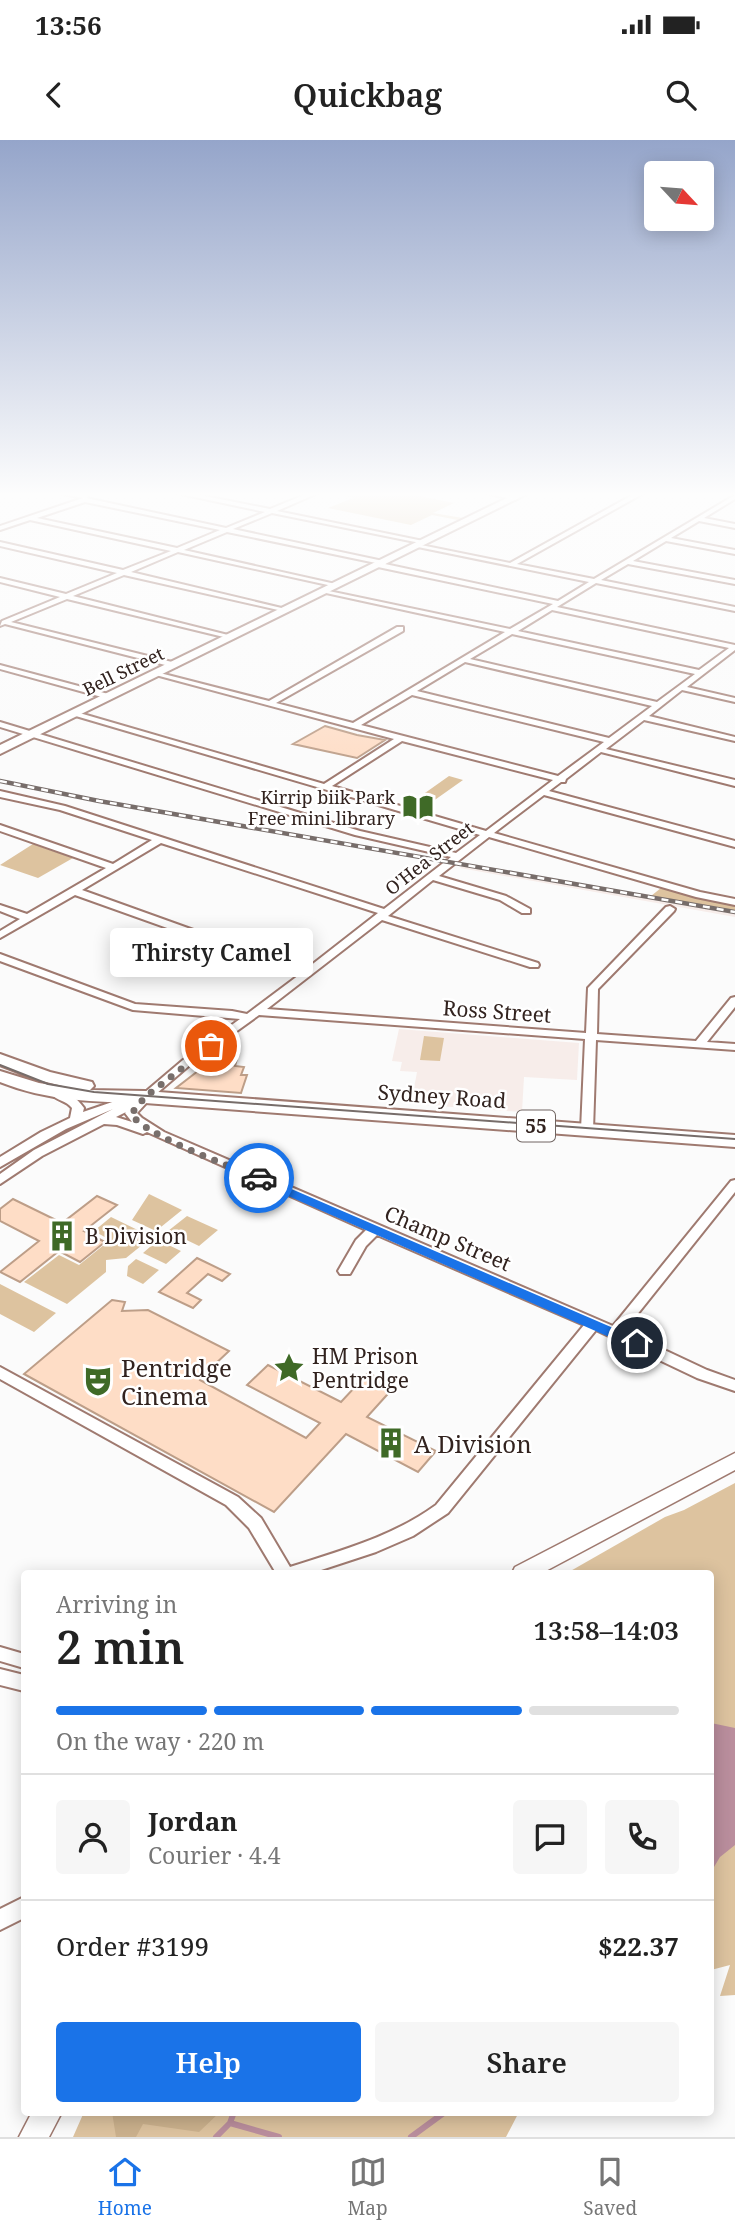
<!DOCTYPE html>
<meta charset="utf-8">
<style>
:root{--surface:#fff;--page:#f6f6f6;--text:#222;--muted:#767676;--line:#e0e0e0;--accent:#1a73e8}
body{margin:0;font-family:"Noto Serif",serif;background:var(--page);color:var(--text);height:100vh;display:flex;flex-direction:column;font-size:26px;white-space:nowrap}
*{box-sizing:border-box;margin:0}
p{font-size:23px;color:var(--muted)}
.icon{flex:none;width:38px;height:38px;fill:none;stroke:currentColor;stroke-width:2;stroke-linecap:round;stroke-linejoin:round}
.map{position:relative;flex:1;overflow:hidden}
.panel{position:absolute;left:21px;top:1430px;width:693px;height:546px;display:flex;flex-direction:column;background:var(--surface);border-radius:7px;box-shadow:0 4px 18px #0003}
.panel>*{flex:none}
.needle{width:46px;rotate:116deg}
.fabs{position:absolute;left:644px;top:21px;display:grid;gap:14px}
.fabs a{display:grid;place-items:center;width:70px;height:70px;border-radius:7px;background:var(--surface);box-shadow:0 4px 18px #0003;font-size:35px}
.pin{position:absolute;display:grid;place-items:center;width:60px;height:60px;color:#fff;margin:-30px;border:4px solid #fff;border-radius:50%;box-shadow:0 2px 7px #0007}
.courier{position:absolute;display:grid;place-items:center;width:70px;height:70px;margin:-35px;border:5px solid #1a73e8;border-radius:50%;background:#fff;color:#222;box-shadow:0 2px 9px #0007}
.bubble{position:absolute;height:49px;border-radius:7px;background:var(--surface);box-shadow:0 4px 18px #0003;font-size:23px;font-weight:600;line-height:49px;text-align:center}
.overview em{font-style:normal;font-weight:600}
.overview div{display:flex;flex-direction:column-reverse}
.overview{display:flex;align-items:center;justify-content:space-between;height:119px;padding:0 35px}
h1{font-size:46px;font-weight:600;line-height:52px}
.bar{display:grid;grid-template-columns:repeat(4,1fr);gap:10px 7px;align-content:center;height:84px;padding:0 35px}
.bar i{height:9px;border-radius:5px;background:var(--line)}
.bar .active{background:var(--accent)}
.bar p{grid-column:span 4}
.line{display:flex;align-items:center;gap:18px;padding:0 35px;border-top:2px solid var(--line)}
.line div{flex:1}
.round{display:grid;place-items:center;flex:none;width:74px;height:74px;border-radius:7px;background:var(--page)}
.primary-button{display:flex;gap:14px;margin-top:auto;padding:14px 35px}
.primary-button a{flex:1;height:80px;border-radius:7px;background:var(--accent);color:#fff;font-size:28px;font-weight:600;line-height:80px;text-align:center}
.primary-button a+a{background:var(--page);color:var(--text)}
.status{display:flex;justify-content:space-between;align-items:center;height:49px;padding:0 35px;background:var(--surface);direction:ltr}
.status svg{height:19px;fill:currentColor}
header{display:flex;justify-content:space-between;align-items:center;height:91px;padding:0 35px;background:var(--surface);font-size:32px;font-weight:600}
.tabs{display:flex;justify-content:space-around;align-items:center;height:98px;border-top:2px solid var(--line);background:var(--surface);font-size:19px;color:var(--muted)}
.tabs a{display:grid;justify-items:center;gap:4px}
.tabs .active{color:var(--accent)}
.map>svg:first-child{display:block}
.built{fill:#f7edea}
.green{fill:#ddc39f}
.forest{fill:#cbb18d}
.water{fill:#ba8e9d}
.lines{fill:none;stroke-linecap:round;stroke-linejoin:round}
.stream{stroke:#ba8e9d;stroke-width:6}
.building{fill:#feddc6;stroke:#bd9e88;stroke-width:2}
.minor-casing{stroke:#9f7a70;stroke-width:4}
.major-casing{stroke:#9f7a70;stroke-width:3}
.highway-casing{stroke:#9f7a70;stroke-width:4}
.minor{fill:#fff;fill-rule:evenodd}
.major{fill:#fff;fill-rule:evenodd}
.highway{fill:#fff;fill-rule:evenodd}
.tram{stroke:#776d6a;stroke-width:2}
.rail-casing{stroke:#776d6a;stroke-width:4.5}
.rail{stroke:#fff;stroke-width:2.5;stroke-dasharray:7;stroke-linecap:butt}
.route{fill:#1a73e8}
.done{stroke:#786f6c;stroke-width:7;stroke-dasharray:0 12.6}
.labels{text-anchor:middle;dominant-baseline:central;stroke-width:5;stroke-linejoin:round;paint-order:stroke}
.far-street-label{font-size:18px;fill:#32231f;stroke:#fff}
.far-poi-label{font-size:18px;fill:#32231f;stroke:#fff;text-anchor:end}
.shield{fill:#fff;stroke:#706562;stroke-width:2}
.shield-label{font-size:19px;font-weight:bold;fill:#32231f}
.street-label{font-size:21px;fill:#32231f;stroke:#fff}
.poi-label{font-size:21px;fill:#32231f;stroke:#fff;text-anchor:start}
.near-poi-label{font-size:24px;fill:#32231f;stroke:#fff;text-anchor:start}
</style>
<div class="status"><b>13:56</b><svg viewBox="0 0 49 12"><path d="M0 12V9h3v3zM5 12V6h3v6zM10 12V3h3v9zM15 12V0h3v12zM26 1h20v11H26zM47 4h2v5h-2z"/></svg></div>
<header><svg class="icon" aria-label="back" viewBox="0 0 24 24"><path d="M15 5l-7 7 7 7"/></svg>Quickbag<svg class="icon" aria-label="search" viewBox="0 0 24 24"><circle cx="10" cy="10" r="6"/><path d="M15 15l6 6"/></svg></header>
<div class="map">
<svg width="735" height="1997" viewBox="0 0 735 1997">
<rect width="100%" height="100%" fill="#fbfbfb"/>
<path class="built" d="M466,723l269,47v7l-275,-49z
M399,889l180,14 -2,37 -53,-3 -2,35 -111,-8 6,-32 -17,-1 2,-9 -10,-1z"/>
<path class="green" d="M334,353h71l49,10 -21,10 30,5 -5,2 -26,-5 -21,10 -83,-17 25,-10z
M449,636l14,4 -41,29 -14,-4z
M33,704l40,14 -35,20 -38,-13z
M661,748l74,18v5l-84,-15z
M424,896l20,2 -4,23 -20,-1z
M149,1054l33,16 -26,21 -24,-11z
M187,1076l31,14 -19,16 -31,-15z
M111,1077l41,20 -26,21 -20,2v12l-39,32 -43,-22 35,-27 20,10 31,-25 -16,-9z
M158,1100l23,11 -15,13 -23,-11z
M136,1119l23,11 -16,14 -16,-8 1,-10z
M0,1144l56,29 -22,19 -34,-18z
M735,1343v512l-15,1 10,-31 -19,5 -1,-397h-143l98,-56 19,-7z
M84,1972h435l-13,25h-433z"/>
<path class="forest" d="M112,1972h108l-21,20 -56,-8 -7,13h-20z"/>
<path class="water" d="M711,1583l24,5v117l-15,12 -9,15z"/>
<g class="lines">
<path class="stream" d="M230,1983l49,14
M216,1997l14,-14 4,-11
M411,1997l34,-25"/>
</g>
<path class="building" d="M325,586l32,9 28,5 -28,18 -64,-14z
M220,914l18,1 -3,11 9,1 -3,8h6l-6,18 -65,-5z
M97,1056l20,9 -33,26 21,11 -25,20 -21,-11 -39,31 -20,-10 39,-31 -39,-20v-12l13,-10 49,24z
M197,1118l33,16 -8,7 -14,-7 -21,19 14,7 -8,8 -34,-16z
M112,1160l13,2 -3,9 26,-1 81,41 -17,16 -4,-2 -8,15 106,58 14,-15 -73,-38 21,-20 73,37 27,-29 27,13 -28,31 69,34 -18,21 -72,-38 -72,78 -250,-138z"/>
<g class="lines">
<g class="minor-casing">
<path id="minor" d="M58,353l27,2 3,2 -2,1 140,30 39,-16 -89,-19h14l80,16 39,-16h9l-41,18 151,31 -3,2 -153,-31 -39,16 150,32 3,2 -1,1 173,37 31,-19 -176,-36 3,-2 94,19 126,-70h8l-127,71 77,15 141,-84v4l-31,19 31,6v4l-36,-7 -28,17 64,12v4l-69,-13 -33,20 102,19v4l-107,-20 -27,16 134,27v4l-139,-28 -39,24 178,38v5l-48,37 48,11v4l-53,-12 -33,26 86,21v4l-91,-21 -38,29 129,31v6l-134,-34 -35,27 -1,3h-4l-12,9 186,50v6l-191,-52 -50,38 206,59 35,7v6l-39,-8 -207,-60 -50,39 67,20 24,13v4h-8l-22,-13 -67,-20 -45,36 150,47 1,2 -1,2h-8l-148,-47 -115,89 319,24 2,-45 78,-81 4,-1 5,3 -1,2 -76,78 -1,45 99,7 35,-43 4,-1v10l-28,35 28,2v6l-139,-10 -3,90 -6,4 -6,-4 4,-91 -326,-24 -68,49 -42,36 -12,13 5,5 22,14 449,194 118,-145 4,-1v12l-111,139 83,39 28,10v11l-38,-13 -101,-48 -148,183 -35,23 -37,16 -64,21h-36l-27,-45 -23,-23 -226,-126v-12l238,130 23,21 29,49c52,-17 102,-30 146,-62l148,-180 -207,-90 -11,11 -16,28h-10l-2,-3 18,-31 10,-10 -219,-98 -4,2 -26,-9 -13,-1 -62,32 -42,28v-10l34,-24 79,-41 -47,20 -66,38v-10l41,-25 29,-14 2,-10c-6,-8 -15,-7 -21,-14l2,-3c14,-2 23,6 31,17l-1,4 41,-14 13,1 46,-39 57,-41 -107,-9 -133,-49v-7l135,50 97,7 15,3 52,-39 -224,-80 -75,43v-7l20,-12 -20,-8v-6l27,9 79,-46 -106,-37v-6l113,39 39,-24 -92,-30 -60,-13v-6l65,15 319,103 67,-52 -96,-22 -355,-108v-5l360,109 96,22 24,-18 -411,-121 7,-2 248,72 70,-45 -242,-65 4,-2 113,29 128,-74h6v4l-127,72 77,20 152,-91 -179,-39 -3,-2 1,-1 186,39 43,-25 -175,-37 -3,-2 1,-2 -149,-31 -43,18 156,35 -3,2 -159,-35 -47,20 159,38 -3,2 -163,-37 -51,21 163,41 -4,2 -165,-40 -56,23 165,41v4h-3l-168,-43 -5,2 2,-5 58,-24 -60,-15v-4l66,16 51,-21 -117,-27v-4l123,28 48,-19 -141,-31 -30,10v-4l83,-28zM85,362l135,28 -43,18 -140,-30zM552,470l177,38 -30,22 -181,-39zM512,494l183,40 -38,28 -187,-43zM465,522l187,44 -43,32 -192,-47zM412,555l192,47 -46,34 -197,-51zM402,601l151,39 -67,51 -154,-45zM161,703l217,70 -73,57 -223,-80zM126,972l-1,1 7,9 -16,-5z
M486,353h14l18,5 -3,2z
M0,525l112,30 1,2 -4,2 -109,-30z
M0,1507l24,7v14l-24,-7z
M0,1529l24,6v16l-24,-6z
M24,1757v21l-24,12v-21z"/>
</g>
<g class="major-casing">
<path id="major" d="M735,1313v17l-193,103h-30l3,-6z
M32,1972h30l-13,25h-30z"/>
</g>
<g class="highway-casing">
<path id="highway" d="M517,353h12l-529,261v-9z
M0,914l50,18 42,10 2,4 -4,4 55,1 590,44v12l-590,-44c-50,-1 -98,-2 -145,-21v-11l39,12 36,6 -37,-9 -38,-15z"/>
</g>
<use href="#minor" class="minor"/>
<use href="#major" class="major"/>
<use href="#highway" class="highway"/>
<path class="tram" d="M0,925l48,19 46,8 641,47"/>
<g class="rail-casing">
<path id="rail" d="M0,641l99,20 636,111"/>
</g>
<use href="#rail" class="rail"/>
</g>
<linearGradient id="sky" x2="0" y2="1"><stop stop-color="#95a5ca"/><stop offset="0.56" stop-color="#fdfdfd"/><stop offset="1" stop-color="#fdfdfd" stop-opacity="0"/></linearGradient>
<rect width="735" height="633" fill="url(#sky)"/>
<path class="route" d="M259,1035l382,165 2,3 -6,5 -5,-1 -378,-166 -1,-3z"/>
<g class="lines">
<path class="done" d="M211,906l-66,51 -14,17c13,21 101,53 128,64"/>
</g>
<defs>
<g id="library-bare" transform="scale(2.415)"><path d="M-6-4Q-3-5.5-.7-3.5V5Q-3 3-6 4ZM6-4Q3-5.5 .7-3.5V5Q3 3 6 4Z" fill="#3f6a27" stroke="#fff" stroke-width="2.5" paint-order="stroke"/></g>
<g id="building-bare" transform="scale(2.415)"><path d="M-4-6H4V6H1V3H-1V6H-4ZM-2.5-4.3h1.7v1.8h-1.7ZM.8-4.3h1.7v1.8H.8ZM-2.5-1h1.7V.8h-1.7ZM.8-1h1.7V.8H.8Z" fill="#3f6a27" stroke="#fff" stroke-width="2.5" paint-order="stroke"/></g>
<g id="sight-bare" transform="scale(2.415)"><path d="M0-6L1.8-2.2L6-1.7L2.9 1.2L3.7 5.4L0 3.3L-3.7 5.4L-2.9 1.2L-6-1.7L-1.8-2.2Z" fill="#3f6a27" stroke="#fff" stroke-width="2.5" paint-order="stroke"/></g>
<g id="theatre-bare" transform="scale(2.415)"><path d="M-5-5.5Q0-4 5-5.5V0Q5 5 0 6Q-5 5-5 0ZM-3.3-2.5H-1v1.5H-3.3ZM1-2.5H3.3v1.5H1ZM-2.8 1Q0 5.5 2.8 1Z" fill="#3f6a27" stroke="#fff" stroke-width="2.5" paint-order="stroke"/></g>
</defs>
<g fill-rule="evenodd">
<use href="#library-bare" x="418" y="667"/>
<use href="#building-bare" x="62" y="1096"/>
<use href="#sight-bare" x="289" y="1228"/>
<use href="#theatre-bare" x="98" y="1241"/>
<use href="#building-bare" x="391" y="1303"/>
</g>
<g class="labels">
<g class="far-street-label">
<text transform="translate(123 531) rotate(-26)">Bell Street</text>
<text transform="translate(429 718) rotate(-38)">O'Hea Street</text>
</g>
<g class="far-poi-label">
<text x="395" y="657">Kirrip biik Park<tspan x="395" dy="21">Free mini library</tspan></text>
</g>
<rect class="shield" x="517" y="970.5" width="38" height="31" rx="5"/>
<g class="shield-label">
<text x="536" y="986">55</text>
</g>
<g class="street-label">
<text transform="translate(497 871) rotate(4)">Ross Street</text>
<text transform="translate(442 956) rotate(4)">Sydney Road</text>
<text transform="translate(448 1098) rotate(23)">Champ Street</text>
</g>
<g class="poi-label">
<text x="85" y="1096">B Division</text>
<text x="312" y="1216">HM Prison<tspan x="312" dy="24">Pentridge</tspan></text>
</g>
<g class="near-poi-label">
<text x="121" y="1227">Pentridge<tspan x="121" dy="28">Cinema</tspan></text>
<text x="414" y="1303">A Division</text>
</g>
</g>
</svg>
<div class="fabs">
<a><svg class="needle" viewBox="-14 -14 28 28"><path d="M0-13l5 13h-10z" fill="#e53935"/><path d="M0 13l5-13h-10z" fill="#767676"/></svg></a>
</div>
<div class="pin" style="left:211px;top:906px;background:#ea580c"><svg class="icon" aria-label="bag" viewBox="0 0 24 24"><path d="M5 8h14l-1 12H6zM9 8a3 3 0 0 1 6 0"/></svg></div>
<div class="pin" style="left:637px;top:1203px;background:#1f2937"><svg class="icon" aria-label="home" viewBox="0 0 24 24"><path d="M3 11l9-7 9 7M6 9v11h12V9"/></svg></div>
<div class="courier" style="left:259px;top:1038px"><svg class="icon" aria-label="car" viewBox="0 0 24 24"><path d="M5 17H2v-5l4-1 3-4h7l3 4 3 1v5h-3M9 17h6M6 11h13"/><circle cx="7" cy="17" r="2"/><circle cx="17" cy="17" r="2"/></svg></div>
<div class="bubble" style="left:110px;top:788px;width:203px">Thirsty Camel</div>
<section class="panel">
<div class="overview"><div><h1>2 min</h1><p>Arriving in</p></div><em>13:58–14:03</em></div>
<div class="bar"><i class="active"></i><i class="active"></i><i class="active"></i><i></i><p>On the way · 220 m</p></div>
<div class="line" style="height:126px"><a class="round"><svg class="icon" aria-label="person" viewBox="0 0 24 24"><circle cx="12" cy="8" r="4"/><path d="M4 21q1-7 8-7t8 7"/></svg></a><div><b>Jordan</b><p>Courier · 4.4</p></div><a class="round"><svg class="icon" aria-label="chat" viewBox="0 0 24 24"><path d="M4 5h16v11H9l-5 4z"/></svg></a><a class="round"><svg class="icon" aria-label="phone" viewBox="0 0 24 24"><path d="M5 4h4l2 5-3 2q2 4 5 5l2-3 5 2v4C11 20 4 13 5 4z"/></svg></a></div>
<div class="line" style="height:91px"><div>Order #3199</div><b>$22.37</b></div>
<div class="primary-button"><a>Help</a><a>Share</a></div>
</section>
</div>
<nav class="tabs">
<a class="active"><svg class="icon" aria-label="home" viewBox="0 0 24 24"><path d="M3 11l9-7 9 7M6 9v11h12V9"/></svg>Home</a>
<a><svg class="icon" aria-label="map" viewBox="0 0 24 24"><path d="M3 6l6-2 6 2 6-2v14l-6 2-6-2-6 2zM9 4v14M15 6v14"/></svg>Map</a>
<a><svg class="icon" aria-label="saved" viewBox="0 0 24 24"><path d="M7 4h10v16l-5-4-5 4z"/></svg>Saved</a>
</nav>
